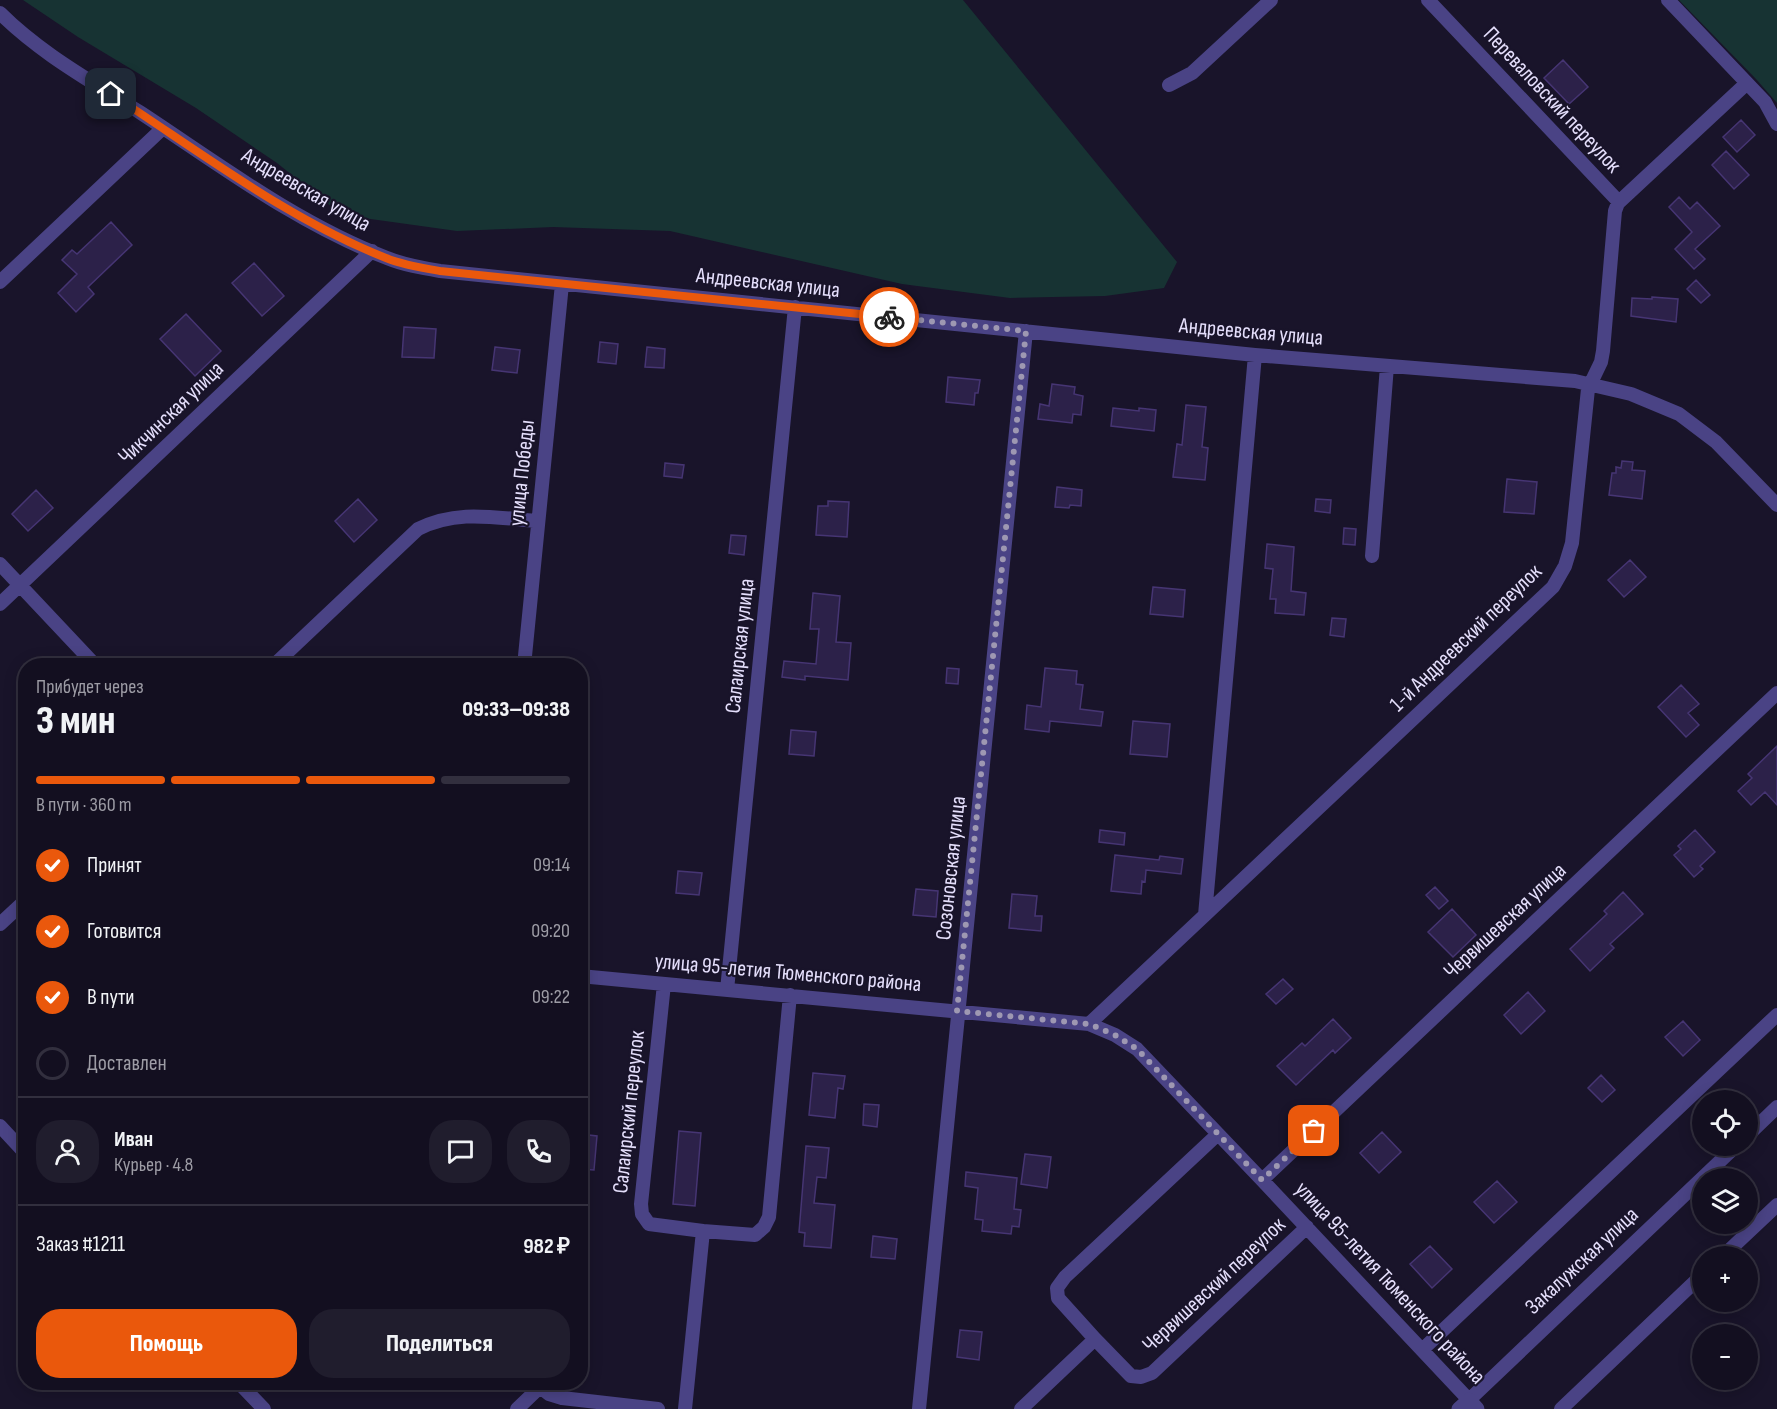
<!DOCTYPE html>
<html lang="ru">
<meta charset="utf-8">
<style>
:root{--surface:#130f20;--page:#201d2d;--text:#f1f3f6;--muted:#9d9ca5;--line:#322f3e;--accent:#ea580c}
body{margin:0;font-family:"Sofia Sans Condensed",sans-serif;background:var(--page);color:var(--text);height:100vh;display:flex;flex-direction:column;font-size:22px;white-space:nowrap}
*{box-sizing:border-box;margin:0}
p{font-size:20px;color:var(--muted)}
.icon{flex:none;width:33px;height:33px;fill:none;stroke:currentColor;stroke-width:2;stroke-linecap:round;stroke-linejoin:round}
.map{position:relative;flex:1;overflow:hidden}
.panel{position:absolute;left:18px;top:658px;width:570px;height:732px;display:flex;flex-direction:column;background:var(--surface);border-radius:24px;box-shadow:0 3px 15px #0003,0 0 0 2px var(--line)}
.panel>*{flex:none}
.tools{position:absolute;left:1692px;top:1090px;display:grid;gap:12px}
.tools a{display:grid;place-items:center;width:66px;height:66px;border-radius:50%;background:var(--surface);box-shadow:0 3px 15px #0003,0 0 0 2px var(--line);font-size:30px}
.pin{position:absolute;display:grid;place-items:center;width:51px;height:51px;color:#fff;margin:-26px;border-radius:12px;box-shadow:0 3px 9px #0006}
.courier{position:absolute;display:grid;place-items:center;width:60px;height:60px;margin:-30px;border:4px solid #ea580c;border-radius:50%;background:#fff;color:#222;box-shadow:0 2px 8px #0007}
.summary em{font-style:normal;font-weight:800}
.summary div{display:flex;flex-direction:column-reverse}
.summary{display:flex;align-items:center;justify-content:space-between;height:102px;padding:0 18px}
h1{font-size:39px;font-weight:800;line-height:45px}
.bar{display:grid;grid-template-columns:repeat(4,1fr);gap:9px 6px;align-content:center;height:72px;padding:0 18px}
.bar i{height:8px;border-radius:4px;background:var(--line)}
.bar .selected{background:var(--accent)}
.bar p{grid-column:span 4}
.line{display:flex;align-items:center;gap:15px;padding:0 18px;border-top:2px solid var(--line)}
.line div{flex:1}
.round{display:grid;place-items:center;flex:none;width:63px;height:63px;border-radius:24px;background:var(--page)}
ol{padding:0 18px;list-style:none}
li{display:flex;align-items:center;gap:18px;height:66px}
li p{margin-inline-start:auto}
li .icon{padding:6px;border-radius:50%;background:var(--accent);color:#fff;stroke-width:4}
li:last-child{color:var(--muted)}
li i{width:33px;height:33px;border:3px solid var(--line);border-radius:50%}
.action{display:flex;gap:12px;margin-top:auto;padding:12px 18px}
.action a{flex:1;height:69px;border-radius:24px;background:var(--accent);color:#fff;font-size:24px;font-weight:800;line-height:69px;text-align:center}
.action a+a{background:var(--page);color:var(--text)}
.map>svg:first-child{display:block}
.green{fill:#173333}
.building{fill:#2c2149;stroke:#463573;stroke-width:1.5}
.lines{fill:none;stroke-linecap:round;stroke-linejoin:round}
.minor{stroke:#4a4385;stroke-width:14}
.tertiary{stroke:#4a4385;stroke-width:15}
.done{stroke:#9e98b2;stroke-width:6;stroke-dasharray:0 10.8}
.route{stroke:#ea580c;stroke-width:8}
.labels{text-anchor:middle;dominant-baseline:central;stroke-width:4.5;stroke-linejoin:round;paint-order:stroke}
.street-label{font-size:22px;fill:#e5dffc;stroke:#19142a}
</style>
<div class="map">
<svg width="1777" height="1409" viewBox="0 0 1777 1409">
<rect width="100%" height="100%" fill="#19142a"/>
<path class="green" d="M23,0h940l214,262 -13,26 -59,8 -95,2 -108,-14 -232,-53 -117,-4 -96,4 -115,-16 -65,-52 -81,-55 -118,-71z
M1679,0h98v103l-21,-24z"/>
<path class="building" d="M1563,60l25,27 -19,17 -25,-26z
M1741,120l14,15 -18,17 -14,-15z
M1726,151l23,24 -15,14 -22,-24z
M1679,197l11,12 7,-7 23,24 -25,23 10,10 -11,10 -19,-20 17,-17 -23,-25z
M111,222l21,23 -44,42 6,7 -18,18 -18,-19 19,-19 -15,-14 10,-10 5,4z
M254,263l30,33 -22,20 -30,-33z
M1696,280l14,15 -9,8 -14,-14z
M1652,297l26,2 -2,23 -45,-6 1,-18 20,1z
M186,314l35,37 -26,25 -35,-37z
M404,327l32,2 -2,29 -32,-1z
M600,342l18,2 -2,20 -18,-2z
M495,347l25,3 -3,23 -25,-3z
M647,347l18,2 -1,19 -19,-1z
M948,377l32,3 -2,13h-3l-1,12 -28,-3z
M1052,384l23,3 -1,7 9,2 -2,19 -8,-1 -1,9 -34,-4 2,-15 9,2z
M1186,405l20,2 -4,40 6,1 -3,32 -32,-3 4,-33 5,1z
M1113,408l26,3v-3l17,2 -2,21 -43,-5z
M1622,461l11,1 -1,8 13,1 -3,28 -33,-4 3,-22h4v-6l5,1z
M665,463l19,2 -2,13 -18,-2z
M1507,479l30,3 -3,32 -30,-2z
M1057,487l25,3 -1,16 -11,-1 -1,3 -14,-1z
M36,490l17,18 -25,23 -16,-17z
M358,499l19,21 -23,22 -19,-21z
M1316,499l15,1 -1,13 -15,-2z
M828,501l21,1 -2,35 -31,-2 2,-29h10z
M1344,528l12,1 -1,16 -12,-1z
M731,535l15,1 -2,19 -15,-2z
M1267,544l27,3 -3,44 15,2 -2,22 -29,-2 1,-14h-6l3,-30 -8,-1z
M1630,560l16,17 -22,20 -16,-17z
M1153,587l32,3 -2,27 -33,-3z
M813,593l27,3 -4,46 15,1 -3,37 -43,-4v4l-23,-3 2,-16 32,3 3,-35h-9z
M1332,618l14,1 -2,18 -14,-2z
M947,668l12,1 -1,15 -12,-1z
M1045,668l32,3 -1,13 7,1 -3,24 23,3 -2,14 -51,-5 -1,11 -24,-3 2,-24 14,2z
M1681,685l18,19 -11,9 11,12 -13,12 -28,-30z
M1133,721l37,3 -3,33 -37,-3z
M791,730l25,2 -2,24 -25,-2z
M1777,746v59l-12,-13 -14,13 -13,-14 14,-13 -4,-4z
M1100,830l25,3 -1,12 -25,-3z
M1695,830l20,22 -15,14 3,3 -9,8 -20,-22 7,-6 -3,-3z
M1115,855l44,5 1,-4 23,3 -2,15 -35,-4 -1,12 -3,-1 -1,13 -30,-3z
M678,871l24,2 -3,22 -23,-2z
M1435,887l13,14 -9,8 -13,-14z
M916,889l22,2 -2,26 -23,-2z
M1623,892l20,22 -33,30 4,4 -24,23 -20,-22 37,-35 -3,-3z
M1012,894l25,2 -2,20h7l-1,15 -32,-3z
M1452,909l24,26 -23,22 -25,-25z
M1283,979l10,10 -17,15 -10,-10z
M1528,992l17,19 -24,23 -17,-19z
M1333,1019l18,19 -16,15 -2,-3 -37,35 -19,-19 25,-23 3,3z
M1683,1021l17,19 -17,16 -18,-19z
M813,1073l32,3 -2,13 -5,-1 -3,30 -26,-3z
M1601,1075l14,15 -13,12 -14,-14z
M864,1104l15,1 -2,22 -14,-2z
M679,1131l22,2 -6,73 -22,-2z
M1382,1132l19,20 -22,21 -19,-20z
M580,1134l17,2 -3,34 -14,-1z
M806,1146l23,2 -3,30 -9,-1 -3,26 21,2 -4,43 -27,-2 1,-13 -6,-1z
M1025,1154l26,3 -4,31 -26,-4z
M966,1172l51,6 -3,31 7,1 -2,17 -7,-1 -1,8 -29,-3 1,-11 -8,-1 3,-31 -13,-2z
M1497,1181l20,21 -23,21 -20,-21z
M873,1236l24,3 -2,20 -24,-2z
M1430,1246l22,23 -20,19 -22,-24z
M960,1330l22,2 -3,28 -22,-3z"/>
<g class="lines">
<path class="minor" d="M1428,0l191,202
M1668,0l97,102 12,22
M0,13c41,41 93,69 141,100 79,52 157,111 246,145 17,7 35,10 53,13l815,84 320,26 56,13 48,20 37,28 61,63
M1169,85l23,-12 79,-73
M0,282l163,-154
M1372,556l15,-190
M0,564l96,102
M0,604l372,-353
M273,666l145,-137c40,-20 77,-11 120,-8
M524,666l38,-382
M1205,915l348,-328 12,-21 7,-23 16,-154 13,-27 2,-11 12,-140 3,-8 129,-120
M0,924l26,-24
M580,976l509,48 26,11 22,14 125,131 207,220 267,-254
M664,984l-23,220 1,10 7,10 54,7 -18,178
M727,990l68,-683
M1089,1024l116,-109 50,-560
M0,1126l26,28
M1748,1135l29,-28
M1262,1180l515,-487
M703,1231l52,4 9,-8 5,-10 21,-222
M1722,1257l55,-52
M1095,1339l36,37 10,1 11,-4 155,-146
M1422,1350l355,-335
M239,1383l25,26
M517,1409l23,-22 9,7 13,4 96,11
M919,1409l107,-1078
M1021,1409l74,-70 -37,-41 -1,-10 8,-11 153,-143
M1561,1409l141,-134"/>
<path class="tertiary" d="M1459,1409l10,-9 8,9"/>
</g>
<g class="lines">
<path class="done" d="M889,317l137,14 -69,680 132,13 26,11 22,14 125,131 52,-49"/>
<path class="route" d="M111,94c88,57 178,126 275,164 17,7 36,10 54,13l449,46"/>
</g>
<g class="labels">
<g class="street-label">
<text transform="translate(1552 100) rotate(47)">Переваловский переулок</text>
<text transform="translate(306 190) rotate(30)">Андреевская улица</text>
<text transform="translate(768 283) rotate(6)">Андреевская улица</text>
<text transform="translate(1251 332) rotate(5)">Андреевская улица</text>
<text transform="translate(171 413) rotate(-44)">Чикчинская улица</text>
<text transform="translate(522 473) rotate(-84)">улица Победы</text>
<text transform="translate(1466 638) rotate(-44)">1-й Андреевский переулок</text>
<text transform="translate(740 646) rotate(-84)">Салаирская улица</text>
<text transform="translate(951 868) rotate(-84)">Созоновская улица</text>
<text transform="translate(1505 921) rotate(-43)">Червишевская улица</text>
<text transform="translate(788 973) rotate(5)">улица 95-летия Тюменского района</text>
<text transform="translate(629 1112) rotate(-84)">Салаирский переулок</text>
<text transform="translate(1582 1261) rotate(-43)">Закалужская улица</text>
<text transform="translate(1390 1283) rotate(47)">улица 95-летия Тюменского района</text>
<text transform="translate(1214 1285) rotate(-43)">Червишевский переулок</text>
</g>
</g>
</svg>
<div class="tools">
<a><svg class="icon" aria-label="locate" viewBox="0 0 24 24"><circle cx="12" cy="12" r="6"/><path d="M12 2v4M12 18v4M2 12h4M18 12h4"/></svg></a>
<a><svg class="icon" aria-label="layers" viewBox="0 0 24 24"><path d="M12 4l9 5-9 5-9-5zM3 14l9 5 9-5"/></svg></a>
<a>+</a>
<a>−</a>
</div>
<div class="pin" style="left:1314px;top:1131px;background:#ea580c"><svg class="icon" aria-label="bag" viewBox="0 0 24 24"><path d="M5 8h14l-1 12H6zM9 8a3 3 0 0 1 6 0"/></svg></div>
<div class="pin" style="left:111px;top:94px;background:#1f2937"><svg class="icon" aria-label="home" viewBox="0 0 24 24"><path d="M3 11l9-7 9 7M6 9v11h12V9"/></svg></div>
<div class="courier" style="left:889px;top:317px"><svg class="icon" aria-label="bike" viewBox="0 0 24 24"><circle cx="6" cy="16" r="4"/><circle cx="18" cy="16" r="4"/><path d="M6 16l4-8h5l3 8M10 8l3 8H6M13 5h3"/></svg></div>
<section class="panel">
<div class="summary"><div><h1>3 мин</h1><p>Прибудет через</p></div><em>09:33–09:38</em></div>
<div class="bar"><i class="selected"></i><i class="selected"></i><i class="selected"></i><i></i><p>В пути · 360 m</p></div>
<ol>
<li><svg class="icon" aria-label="check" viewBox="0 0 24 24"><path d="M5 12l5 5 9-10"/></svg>Принят<p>09:14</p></li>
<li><svg class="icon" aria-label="check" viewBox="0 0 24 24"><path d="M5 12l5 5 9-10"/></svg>Готовится<p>09:20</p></li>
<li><svg class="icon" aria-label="check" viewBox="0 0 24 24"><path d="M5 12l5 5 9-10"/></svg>В пути<p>09:22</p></li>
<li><i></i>Доставлен</li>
</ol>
<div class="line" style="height:108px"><a class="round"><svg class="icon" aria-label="person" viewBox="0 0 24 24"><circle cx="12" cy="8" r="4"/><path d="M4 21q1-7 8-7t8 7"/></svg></a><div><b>Иван</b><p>Курьер · 4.8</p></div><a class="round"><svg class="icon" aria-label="chat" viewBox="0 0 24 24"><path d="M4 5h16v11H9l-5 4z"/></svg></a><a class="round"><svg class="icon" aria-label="phone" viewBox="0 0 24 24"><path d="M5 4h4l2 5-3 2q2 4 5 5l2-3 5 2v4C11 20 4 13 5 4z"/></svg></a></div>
<div class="line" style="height:78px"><div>Заказ #1211</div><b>982 ₽</b></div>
<div class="action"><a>Помощь</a><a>Поделиться</a></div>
</section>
</div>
